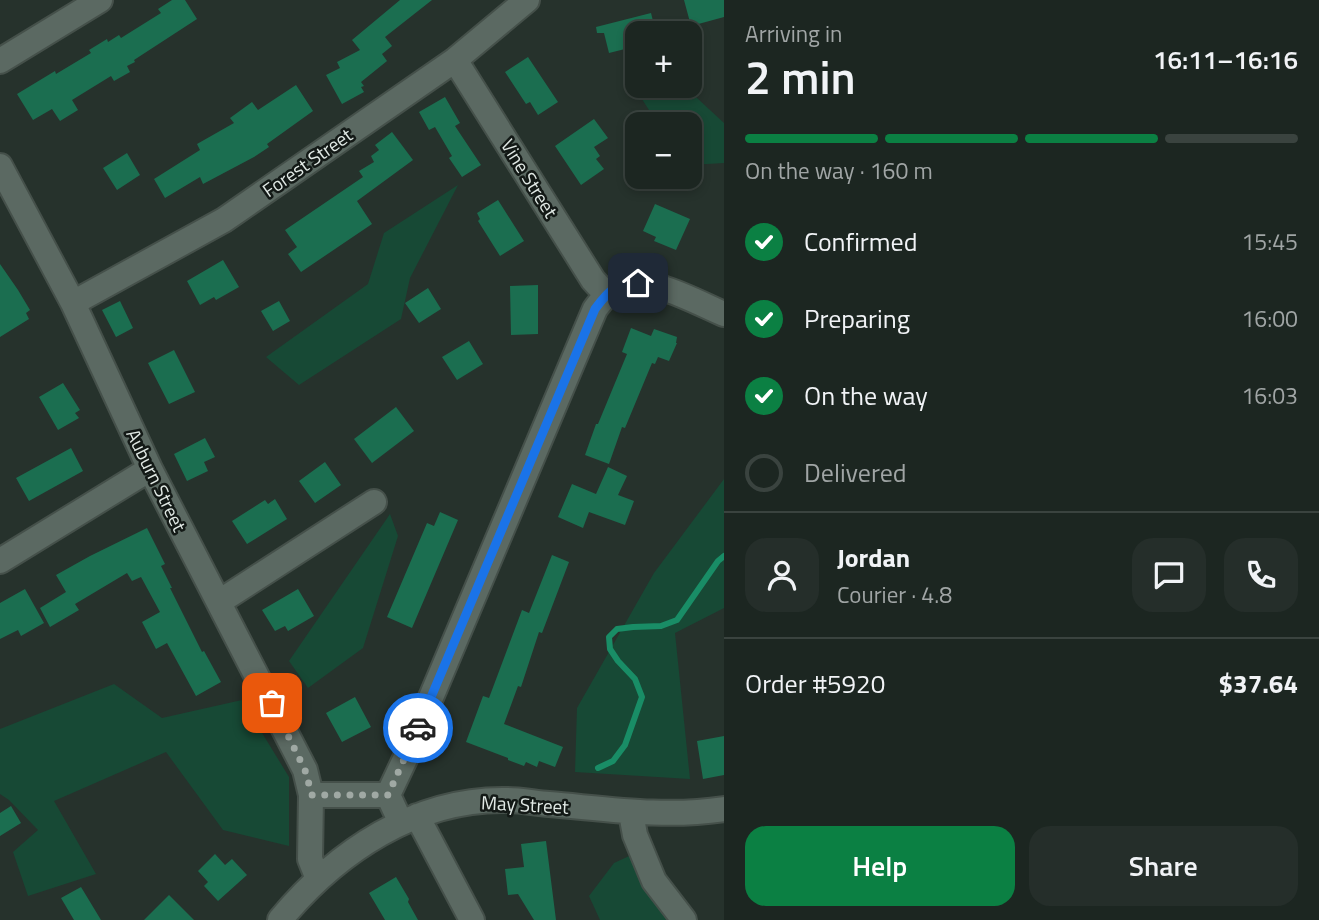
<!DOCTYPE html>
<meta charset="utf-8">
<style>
:root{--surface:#1c2621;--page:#252e2a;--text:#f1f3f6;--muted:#a0a5a5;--line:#3a433f;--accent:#0b8043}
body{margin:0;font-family:"Titillium Web",sans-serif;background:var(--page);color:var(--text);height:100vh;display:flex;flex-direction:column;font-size:26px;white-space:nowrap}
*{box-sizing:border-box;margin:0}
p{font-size:23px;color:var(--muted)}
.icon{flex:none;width:38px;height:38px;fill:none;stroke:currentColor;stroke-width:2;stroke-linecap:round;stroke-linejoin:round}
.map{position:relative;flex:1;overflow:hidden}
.drawer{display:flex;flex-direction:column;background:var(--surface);width:595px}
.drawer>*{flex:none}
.fabs{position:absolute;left:625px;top:21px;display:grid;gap:14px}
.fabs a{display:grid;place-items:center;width:77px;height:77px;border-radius:14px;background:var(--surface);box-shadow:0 4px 10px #0003,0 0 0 2px var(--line);font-size:35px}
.pin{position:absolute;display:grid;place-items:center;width:60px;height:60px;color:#fff;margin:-30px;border-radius:14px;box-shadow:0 4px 10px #0006}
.courier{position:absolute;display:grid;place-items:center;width:70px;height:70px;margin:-35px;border:5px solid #1a73e8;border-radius:50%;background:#fff;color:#222;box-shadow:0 2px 9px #0007}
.overview em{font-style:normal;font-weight:600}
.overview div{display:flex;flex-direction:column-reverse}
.overview{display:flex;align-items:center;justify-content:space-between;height:119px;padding:0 21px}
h1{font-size:46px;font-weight:600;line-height:52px}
.bar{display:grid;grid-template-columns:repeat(4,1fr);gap:10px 7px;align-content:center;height:84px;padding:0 21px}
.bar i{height:9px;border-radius:5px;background:var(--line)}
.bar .active{background:var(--accent)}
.bar p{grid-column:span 4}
.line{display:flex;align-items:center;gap:18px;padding:0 21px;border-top:2px solid var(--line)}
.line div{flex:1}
.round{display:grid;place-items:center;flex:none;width:74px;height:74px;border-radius:21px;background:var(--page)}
ol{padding:0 21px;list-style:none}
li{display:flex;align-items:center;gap:21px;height:77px}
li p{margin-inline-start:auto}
li .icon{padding:7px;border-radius:50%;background:var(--accent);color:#fff;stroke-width:4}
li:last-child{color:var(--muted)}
li i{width:38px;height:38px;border:4px solid var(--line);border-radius:50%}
.primary-button{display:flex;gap:14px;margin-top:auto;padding:14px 21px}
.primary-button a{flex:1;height:80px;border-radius:21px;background:var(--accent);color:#fff;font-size:28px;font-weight:600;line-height:80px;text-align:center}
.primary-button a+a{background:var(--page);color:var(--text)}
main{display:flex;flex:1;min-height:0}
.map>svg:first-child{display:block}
.green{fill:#174935}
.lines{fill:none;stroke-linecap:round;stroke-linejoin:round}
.stream{stroke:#198d66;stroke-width:6}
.building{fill:#1b6e50}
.minor-casing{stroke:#45504a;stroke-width:28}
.minor{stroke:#5b6962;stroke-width:24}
.done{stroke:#a0a9a4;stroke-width:7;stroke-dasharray:0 12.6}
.route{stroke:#1a73e8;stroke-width:9}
.labels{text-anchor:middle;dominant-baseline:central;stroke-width:5;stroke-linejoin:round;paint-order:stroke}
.street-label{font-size:19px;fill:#e1e9e5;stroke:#131916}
</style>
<main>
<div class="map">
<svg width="724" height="920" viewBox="0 0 724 920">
<rect width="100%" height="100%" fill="#26322c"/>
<path class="green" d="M684,86l40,37v40l-34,2v-41h-32l-20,-31z
M458,185l-48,93 -9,41 -102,66 -33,-28 102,-73 16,-51z
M724,479v129l-49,25 15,146 -115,-7 2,-64 77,-135z
M390,514l8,22 -35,112 -55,40 -19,-27z
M114,684l48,34 80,-18 47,77v69l-66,-16 -57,-78 -112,49 42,73 -68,22 -15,-44 25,-22 -29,-30 -9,-6v-65z
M638,852l46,68h-84l-11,-24 25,-33z"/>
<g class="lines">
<path class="stream" d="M598,768l15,-7 12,-16 17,-48 -7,-18 -17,-18 -8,-12 -1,-12 8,-8 16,-2 28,-1 16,-6 41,-59 6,-5"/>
</g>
<path class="building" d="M172,0h13l12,19 -63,41 1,2 -8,4 3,6 -16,9 -3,-5 -39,24 6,10 -18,11 -8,-12 -19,11 -16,-26 38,-23 1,3 35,-21 -2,-3 18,-11 1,3 11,-7 2,3 40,-25 -3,-4z
M400,0h32l-47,37 7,9 -10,8 5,7 -26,21 3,4 -3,1 3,5 -22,12 -16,-29 14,-7 -3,-6 23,-12 -8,-10z
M684,0h40v17l-33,9z
M651,13l5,20h-19v13l-28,7 -5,-20h-7l-1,-6z
M528,57l30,45 -20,13 -8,-13 -4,2 -21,-32z
M296,85l17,26 -46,33 2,3 -15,10 -51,27 -3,-7 -35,21 -11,-19 46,-29 -3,-6 37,-21 -4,-5 22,-16 6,8z
M445,97l15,26 -5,3 26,39 -19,12 -13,-19 3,-2 -17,-29 -6,3 -10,-18z
M594,119l14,19 -14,9 6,9 -4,3 8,10 -23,16 -26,-39z
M392,132l21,28 -56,41 15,23 -71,48 -13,-18 9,-7 -12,-17 78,-53 -4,-6 15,-9 -3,-6 8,-6 -4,-5z
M127,153l13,22 -23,15 -14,-22z
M498,200l26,41 -24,15 -22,-35 2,-2 -3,-6z
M655,204l35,15 -14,31 -22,-9 2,-4 -13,-6z
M223,260l16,27 -23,13 -2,-3 -14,8 -13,-24z
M0,264l18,26 12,20 -4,3 3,6 -29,18z
M538,285v49l-27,1 -1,-49z
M428,288l13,21 -22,14 -14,-20z
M120,301l13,27 -17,9 -14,-27z
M279,301l11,20 -17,10 -12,-20z
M631,328l20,8 3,-7 23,8 -1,6h1l-8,18 -11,-4 -3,7 -3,-1 -27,65 -3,-1 -13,37 -24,-9 11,-31h2l29,-70 -5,-2z
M469,341l14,23 -26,16 -15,-23z
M174,350l21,42 -26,12 -21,-41z
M63,383l17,27 -5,3 4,5 -21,12 -19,-33z
M396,407l18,24 -42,32 -18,-24z
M205,438l10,19 -11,5 4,9 -21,10 -13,-27z
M71,448l12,23 -54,30 -13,-23z
M325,462l16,23 -26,18 -16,-22z
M608,467l19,9 -9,19 16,6 -9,24 -36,-13 -6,16 -25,-11 14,-33 24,10z
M275,499l12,20 -40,25 -15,-23 33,-21 3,4z
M440,512l18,8 -46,108 -25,-11 40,-94 7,3z
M147,528l18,36 -4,2 11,22h-2l32,64 2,-1 17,31 -25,14 -29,-53 -11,6 -14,-27 18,-10 -19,-35 -9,4 -5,-8 -52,31 4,6 -29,17 -10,-19 26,-16 -10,-17 34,-19z
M552,555l17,7 -27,71 -3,-1 -18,55 -3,-1 -14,38 59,23 -8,20 -16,-6 -2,6 -11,-5 -2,4 -16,-6v-2l-42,-16 17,-46 6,2 33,-88 7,3z
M25,589l19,34 -23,13 -3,-6 -18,9v-36z
M298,589l16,27 -26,15 -3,-5 -10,5 -13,-21z
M355,697l16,30 -29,15 -16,-29z
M724,736v39l-21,4 -6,-38z
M11,806l10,17 -21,13v-23z
M546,841l10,79h-22l-16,-26 -10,1 -3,-26 19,-2 -3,-23z
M215,854l10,11 7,-6 15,16 -29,26 -14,-15 4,-4 -10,-11z
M396,877l13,22 -1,3 10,18h-33l-16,-27z
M81,887l20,33h-27l-13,-22z
M169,895l25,25h-50z"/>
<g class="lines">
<g class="minor-casing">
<path id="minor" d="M455,60l138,220 13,14
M0,61l100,-61
M0,166l73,137 77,166 155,301 6,25 -1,64 8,20
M73,303l151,-83 231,-160 72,-60
M0,561l150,-92
M219,602l155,-100
M311,795h77
M631,813l4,22 19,46 30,39
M417,816l55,104
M401,823l-13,-28 17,-36 190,-450c7,-9 13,-18 24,-23 26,-13 79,17 105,28
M280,920c56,-68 136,-122 227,-120 14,0 28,3 42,4 59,5 116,14 175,5"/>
</g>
<use href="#minor" class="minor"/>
</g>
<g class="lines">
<path class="done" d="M272,703l33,67 7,25h76l30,-67"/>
<path class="route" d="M418,728l177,-419c15,-20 18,-23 43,-26"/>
</g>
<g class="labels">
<g class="street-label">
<text transform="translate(307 162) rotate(-35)">Forest Street</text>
<text transform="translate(530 178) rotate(58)">Vine Street</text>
<text transform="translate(157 480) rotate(64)">Auburn Street</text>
<text transform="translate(525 804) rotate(3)">May Street</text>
</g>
</g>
</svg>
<div class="fabs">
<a>+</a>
<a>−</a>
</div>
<div class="pin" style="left:272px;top:703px;background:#ea580c"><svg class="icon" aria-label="bag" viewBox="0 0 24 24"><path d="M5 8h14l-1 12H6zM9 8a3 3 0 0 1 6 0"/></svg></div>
<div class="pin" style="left:638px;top:283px;background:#1f2937"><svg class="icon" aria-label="home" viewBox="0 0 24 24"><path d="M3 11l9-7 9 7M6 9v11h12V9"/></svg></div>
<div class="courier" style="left:418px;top:728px"><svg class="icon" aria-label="car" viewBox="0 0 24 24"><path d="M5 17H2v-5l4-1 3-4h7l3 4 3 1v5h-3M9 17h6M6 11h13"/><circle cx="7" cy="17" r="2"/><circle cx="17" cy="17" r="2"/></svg></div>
</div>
<section class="drawer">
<div class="overview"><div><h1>2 min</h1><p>Arriving in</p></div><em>16:11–16:16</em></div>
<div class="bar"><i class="active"></i><i class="active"></i><i class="active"></i><i></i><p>On the way · 160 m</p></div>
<ol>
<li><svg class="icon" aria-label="check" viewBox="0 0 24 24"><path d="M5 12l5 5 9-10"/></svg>Confirmed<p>15:45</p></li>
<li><svg class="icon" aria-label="check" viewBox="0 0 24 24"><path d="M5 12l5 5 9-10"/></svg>Preparing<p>16:00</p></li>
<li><svg class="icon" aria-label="check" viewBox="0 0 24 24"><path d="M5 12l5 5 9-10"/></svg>On the way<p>16:03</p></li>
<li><i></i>Delivered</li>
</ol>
<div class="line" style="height:126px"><a class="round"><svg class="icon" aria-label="person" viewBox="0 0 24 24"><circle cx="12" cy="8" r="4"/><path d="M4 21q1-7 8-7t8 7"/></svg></a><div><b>Jordan</b><p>Courier · 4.8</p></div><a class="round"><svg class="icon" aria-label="chat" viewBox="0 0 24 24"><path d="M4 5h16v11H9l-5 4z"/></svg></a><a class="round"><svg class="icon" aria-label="phone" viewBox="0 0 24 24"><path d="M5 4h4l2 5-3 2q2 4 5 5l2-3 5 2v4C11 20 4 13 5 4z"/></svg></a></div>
<div class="line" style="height:91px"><div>Order #5920</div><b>$37.64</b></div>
<div class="primary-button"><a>Help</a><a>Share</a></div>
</section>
</main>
